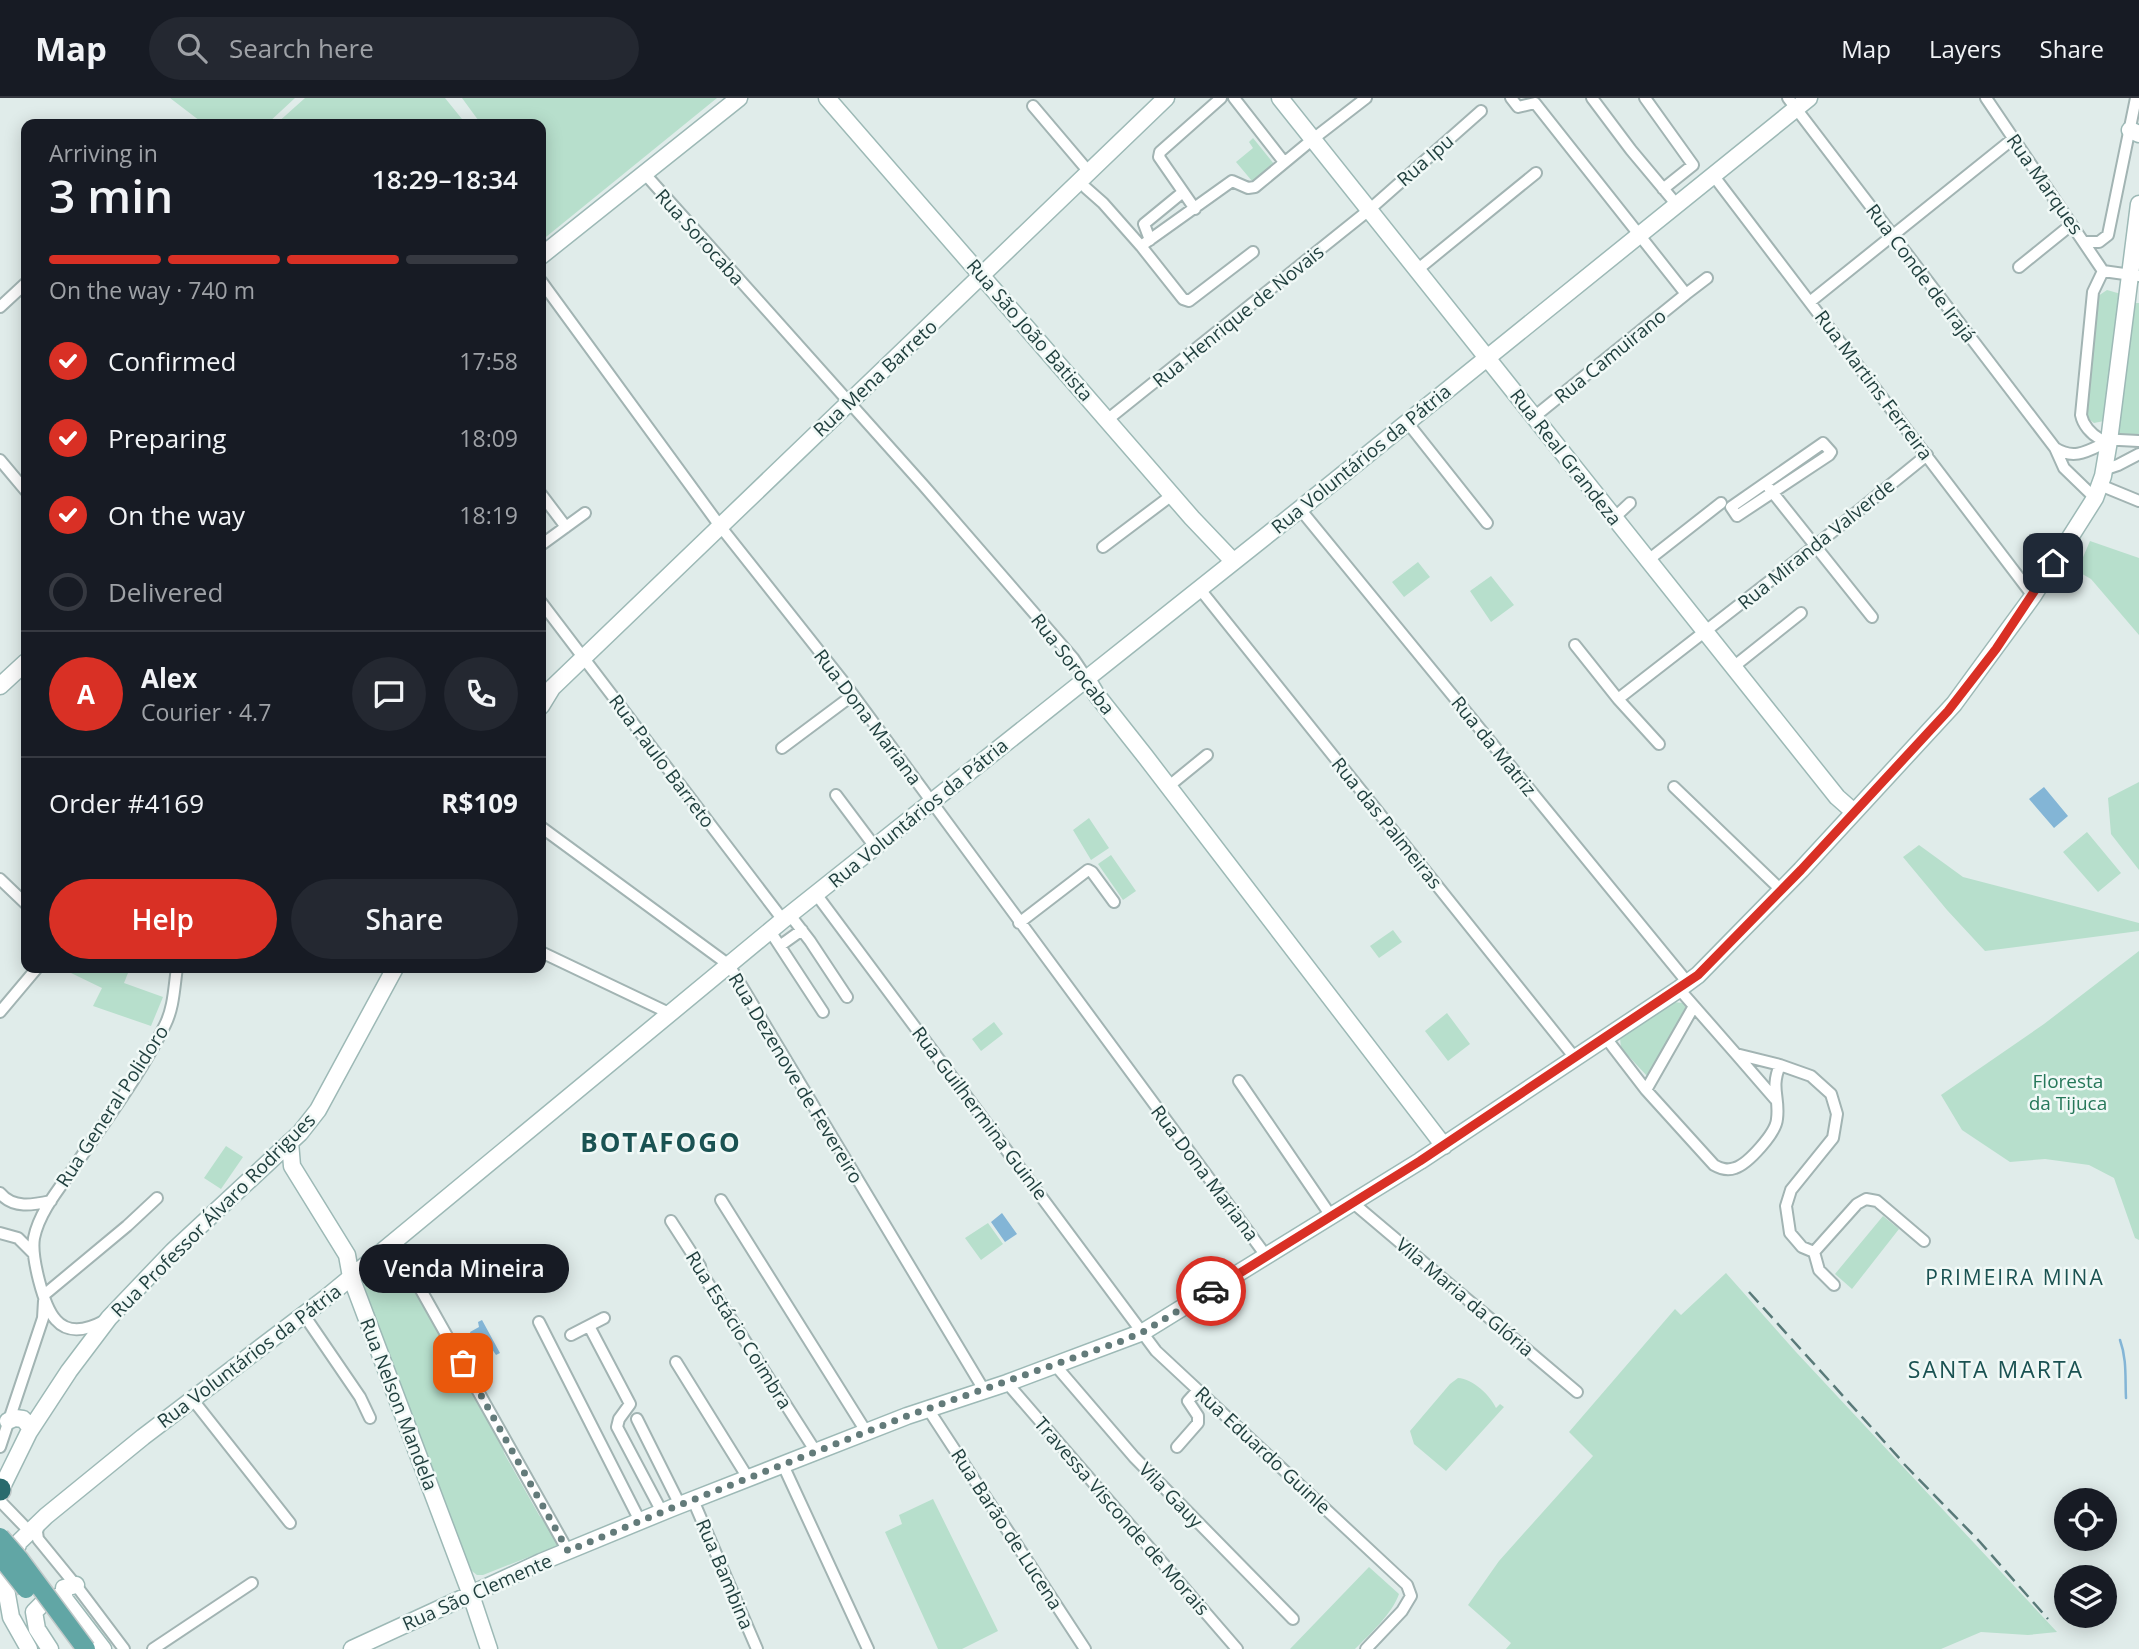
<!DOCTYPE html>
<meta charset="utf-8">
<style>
:root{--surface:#171b24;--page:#242831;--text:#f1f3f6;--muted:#9ea1a6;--line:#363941;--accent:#d93025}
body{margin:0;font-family:"Open Sans",sans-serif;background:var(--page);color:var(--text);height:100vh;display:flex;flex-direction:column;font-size:26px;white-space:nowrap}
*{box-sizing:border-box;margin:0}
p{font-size:23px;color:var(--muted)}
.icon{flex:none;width:38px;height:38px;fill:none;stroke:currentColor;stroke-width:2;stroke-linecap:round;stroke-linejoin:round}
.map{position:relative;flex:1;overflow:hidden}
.sheet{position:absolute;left:21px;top:21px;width:525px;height:854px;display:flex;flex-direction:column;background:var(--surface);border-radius:14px;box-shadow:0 4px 18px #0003}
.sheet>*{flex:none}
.controls{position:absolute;left:2054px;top:1390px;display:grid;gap:14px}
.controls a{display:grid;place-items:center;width:63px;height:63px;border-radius:50%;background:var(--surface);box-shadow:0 4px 18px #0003;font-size:35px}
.pin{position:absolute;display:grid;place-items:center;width:60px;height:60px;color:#fff;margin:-30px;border-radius:14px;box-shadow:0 4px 10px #0006}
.courier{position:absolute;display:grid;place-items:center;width:70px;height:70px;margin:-35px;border:5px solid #d93025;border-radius:50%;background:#fff;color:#222;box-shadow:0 2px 9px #0007}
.bubble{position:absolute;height:49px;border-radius:24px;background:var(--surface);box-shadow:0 4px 18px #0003;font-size:23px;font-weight:600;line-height:49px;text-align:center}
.headline em{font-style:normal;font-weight:600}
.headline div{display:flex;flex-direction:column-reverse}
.headline{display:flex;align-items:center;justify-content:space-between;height:119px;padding:0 28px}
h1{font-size:46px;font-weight:600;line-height:52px}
.bar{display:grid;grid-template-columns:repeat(4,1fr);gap:10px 7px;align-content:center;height:84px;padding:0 28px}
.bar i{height:9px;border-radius:5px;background:var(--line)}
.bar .selected{background:var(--accent)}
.bar p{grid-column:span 4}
.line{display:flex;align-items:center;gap:18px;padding:0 28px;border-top:2px solid var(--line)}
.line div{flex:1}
.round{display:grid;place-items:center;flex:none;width:74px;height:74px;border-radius:37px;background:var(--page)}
ol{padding:0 28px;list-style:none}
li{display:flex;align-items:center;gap:21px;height:77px}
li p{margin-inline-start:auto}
li .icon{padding:7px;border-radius:50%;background:var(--accent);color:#fff;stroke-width:4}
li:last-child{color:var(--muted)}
li i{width:38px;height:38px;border:4px solid var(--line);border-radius:50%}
.cta{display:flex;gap:14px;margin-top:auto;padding:14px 28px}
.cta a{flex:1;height:80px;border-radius:42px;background:var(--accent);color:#fff;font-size:28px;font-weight:600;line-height:80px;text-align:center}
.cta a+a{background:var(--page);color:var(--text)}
header{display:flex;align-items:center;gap:42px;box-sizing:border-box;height:98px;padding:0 35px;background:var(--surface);border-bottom:2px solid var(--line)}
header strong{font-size:33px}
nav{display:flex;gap:38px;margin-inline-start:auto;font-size:24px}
.search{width:490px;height:63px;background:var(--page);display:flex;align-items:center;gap:18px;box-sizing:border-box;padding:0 24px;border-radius:38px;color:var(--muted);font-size:26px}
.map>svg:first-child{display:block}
.green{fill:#b7dfcc}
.water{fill:#83b5d6}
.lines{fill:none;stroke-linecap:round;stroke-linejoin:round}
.stream{stroke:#83b5d6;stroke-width:2.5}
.street-casing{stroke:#a2b4b3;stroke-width:14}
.secondary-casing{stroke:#9db9b6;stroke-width:19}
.highway-casing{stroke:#c0c9c9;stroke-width:24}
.street{stroke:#fff;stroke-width:10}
.secondary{stroke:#fff;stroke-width:16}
.highway{stroke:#296a6d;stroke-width:21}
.rail{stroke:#597a79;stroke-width:2.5;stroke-dasharray:14 7;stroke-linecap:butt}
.primary-bridge-casing{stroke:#c0c9c9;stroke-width:21;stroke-linecap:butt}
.primary-bridge{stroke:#61a6a5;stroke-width:18}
.done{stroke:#637b7a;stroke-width:7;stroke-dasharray:0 12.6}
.route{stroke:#d93025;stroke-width:9}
.labels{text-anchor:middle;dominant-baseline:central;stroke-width:5;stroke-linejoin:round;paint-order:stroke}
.street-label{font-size:19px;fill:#1f3e3d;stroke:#f1f9f7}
.park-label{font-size:19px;fill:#26785a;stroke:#f1f9f7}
.neighbourhood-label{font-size:21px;letter-spacing:2px;fill:#1a5252;stroke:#f1f9f7}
.quarter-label{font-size:23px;letter-spacing:2px;fill:#1a5252;stroke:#f1f9f7}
.district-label{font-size:26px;font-weight:bold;letter-spacing:2px;fill:#1a5252;stroke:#f1f9f7}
</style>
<header>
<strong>Map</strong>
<div class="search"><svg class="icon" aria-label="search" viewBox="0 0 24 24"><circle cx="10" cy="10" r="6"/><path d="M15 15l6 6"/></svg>Search here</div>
<nav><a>Map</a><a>Layers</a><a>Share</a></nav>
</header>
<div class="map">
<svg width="2139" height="1551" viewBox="0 0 2139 1551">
<rect width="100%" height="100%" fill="#e0ecea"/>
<path class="green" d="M170,0h125l-28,26h-63z
M305,0h140l21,26h-190z
M462,0h255l-176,143v-117h-60z
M1253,40l21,26 -22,17 -16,-19 17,-14 -4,-6z
M2107,192l14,4 -17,127 -10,2 -8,-6 -3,-6 15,-115z
M2135,205h4v133l-23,-1z
M2090,443l49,17v77l-48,-56 -14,-8z
M1418,464l12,15 -26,20 -12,-15z
M1491,478l23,29 -23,17 -21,-31z
M2139,684v88l-28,-36 -3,-36z
M1089,720l20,30 -18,12 -18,-30z
M2087,734l34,41 -23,19 -35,-40z
M1919,747l44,32 176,46v8l-154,20 -38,-41 -44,-53z
M1111,757l25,36 -13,9 -25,-36z
M1393,832l9,12 -23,16 -9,-12z
M2139,853v289l-4,-2 -21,-60 -25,-13 -44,-6 -35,3 -48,-32 -21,-35 103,-71z
M75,870h55l-6,15 39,14 -12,29 -58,-20 9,-18 -31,-15z
M1672,904l12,1 2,6 -39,67 -26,-28 -1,-10z
M1447,915l23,31 -22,17 -23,-30z
M994,924l9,12 -22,17 -9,-12z
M226,1048l17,11 -22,32 -17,-11z
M1883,1118l16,13 -47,60 -17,-15z
M988,1125l15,21 -22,16 -16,-22z
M391,1156h4l107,189 2,10 35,62 11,14 3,1 6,15 -76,30h-6l-9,-7 -106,-288z
M1726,1175l70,79 261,280 -29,3 -47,-3 -40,17h-435l5,-6 -43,-38 31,-44 94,-105 -24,-24 106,-123 6,6z
M1458,1280c15,1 32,17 38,30l4,-4 4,3 -58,64 -32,-27 -4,-13 40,-47z
M933,1401l65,132 -36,18h-24l-53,-117 17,-8 -3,-9z
M1369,1469l30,27c-7,20 -29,40 -44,55h-65z"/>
<path class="water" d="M2044,689l24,29 -14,12 -25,-29z
M1002,1115l15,21 -12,8 -14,-20z
M482,1222l18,33 -4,2 -4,-6 -6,2 -8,-4 -2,-7 -5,-5 -1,-3 9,-5 -1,-5z"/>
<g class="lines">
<path class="stream" d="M2120,1242c7,19 5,38 6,58"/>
<g class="street-casing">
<path id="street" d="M1234,0l50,64
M1511,0l7,9 17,-4 151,191 -152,123
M1592,0l39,52 46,55
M1645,0l48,67 -30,24
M1788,0l267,350 9,20 31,30
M1986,0l117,173
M1033,8l56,66
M645,76l279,312 149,172 14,21
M1713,77l320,421
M1086,90l17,15 38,43
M1195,111l-36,-52 1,-5 61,-54
M1150,142l-6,-16 39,-32
M2085,144h14l9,-7 28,-137
M1253,154l-64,49 -6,-2 -42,-53 91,-65 16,7 7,-1 58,-48 53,-41
M2019,169l47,-38
M1417,172l119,-97
M2103,173l-10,21 -12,123c2,10 10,19 19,24l39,2
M2103,173l36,5
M541,183l179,245 122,154 425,577
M1686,196l21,-16
M1811,203l203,-163
M0,209l26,-24
M1107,322l262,-210 112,-99
M1407,324l80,101
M1823,345l8,9 -2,3 -92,61 -6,-9z
M2055,350c20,13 34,2 54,-7
M0,362l26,31
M2103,372l15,-5 21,-11
M2100,387l39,16
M1769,390l103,129
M541,396l25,33
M1300,411l388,474
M1614,420l16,-15
M541,447l44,-32
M1103,449l69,-52
M1647,463l74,-58
M1199,490l376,470
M541,504l242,318
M1575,547l43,54 41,45
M1732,570l69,-55
M1618,601l197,-153 112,-91
M782,650l71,-53
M1169,688l38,-31
M1674,689l107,103
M836,697l39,52
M541,729l188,138 255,425
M0,781l26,25
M816,796l340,457 251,234 4,11 -9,15 -36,38
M790,817l20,26 37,56
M1019,825l69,-53 4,2 22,30
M770,833l53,81
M781,847l21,-15
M541,854l128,61
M1679,891l57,65 44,11 31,11 20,18 6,20 -4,24 -42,52 -5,16 4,27 12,14 12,5
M0,914l37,-44
M1606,940l40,52 68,75c7,4 13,6 21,3 13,-4 41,-35 42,-49 3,-22 -7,-30 3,-54
M1736,956l39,45
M1239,983l92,135
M1646,992l48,-84
M0,1095c13,16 33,12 51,8
M721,1102l146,233
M1352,1104l225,190
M671,1123l29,45 1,6 115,180
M0,1135l18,5 15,15
M394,1144l174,309
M1814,1154l43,-48 9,-5 11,2 47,40
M1814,1154l5,18 15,15
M44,1197l83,-69 30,-28
M304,1217l56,82 10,21
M104,1223c-15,8 -35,14 -48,-1 -13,-14 -25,-64 -22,-82 5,-25 24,-48 39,-69 31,-47 67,-93 92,-144 9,-18 9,-38 12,-57
M539,1224l101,199
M589,1228l41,78 -11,15 -2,8 45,85
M571,1237l33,-17
M676,1264l72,116
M1055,1267l79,92 159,162
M1007,1285l230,266
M193,1302l97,123
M928,1311l157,240
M637,1321l43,86
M0,1349l43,-129 1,-17
M1177,1349l21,-24v-7l-10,-15 10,-11
M783,1367l85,184
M693,1402l64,149
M0,1403l29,30
M39,1426l-2,8 1,7 40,49 46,61
M153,1551l99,-66"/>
</g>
<g class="secondary-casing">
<path id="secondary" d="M827,0l365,420 41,43
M1280,0l557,699 17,15
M2130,32l9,4
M541,158l198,-158
M1087,581l9,15 49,62 299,390
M0,588l26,-24
M541,608l11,-18 614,-590
M290,1044l2,24 55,89 4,22 120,318 18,54
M8,1323l7,-3 8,1 7,8 -1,5
M0,1393l29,-59 40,-61 40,-53 64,-67 127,-118 18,-23 77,-142
M64,1500v-10l12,-3
M29,1551l-18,-32 -5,-28 2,-19 11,-28 27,-26 97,-79 184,-140 456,-377 517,-411 509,-411
M50,1551l-13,-20 -3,-17 11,-11 15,-5 4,2 39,51
M352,1551l189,-87 131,-54 235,-92 100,-33 136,-51 277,-171 259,-172 19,-14 103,-105 153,-166 79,-108 62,-98 8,-22 6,-35 30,-237"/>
</g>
<g class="highway-casing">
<path id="highway" d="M0,1392v-1"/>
</g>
<use href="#street" class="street"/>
<use href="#secondary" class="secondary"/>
<use href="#highway" class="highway"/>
<path class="rail" d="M1749,1194l151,167
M1904,1366l76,78 68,77"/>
<g class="primary-bridge-casing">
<path id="primary-bridge" d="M0,1439l20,23 66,89
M0,1458l26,33"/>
</g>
<use href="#primary-bridge" class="primary-bridge"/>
</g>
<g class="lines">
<path class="done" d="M463,1265l105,188 104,-43 235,-92 212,-74 24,-10 68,-41"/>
<path class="route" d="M1211,1193l209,-130 278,-186 103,-105 147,-159 48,-62 57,-86"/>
</g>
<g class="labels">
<g class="street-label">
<text transform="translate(1425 62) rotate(-41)">Rua Ipu</text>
<text transform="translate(2045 86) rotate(55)">Rua Marques</text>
<text transform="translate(700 139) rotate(48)">Rua Sorocaba</text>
<text transform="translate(1921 175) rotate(53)">Rua Conde de Irajá</text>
<text transform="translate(1238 218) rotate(-39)">Rua Henrique de Novais</text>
<text transform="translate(1030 232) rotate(49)">Rua São João Batista</text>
<text transform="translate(1610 258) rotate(-39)">Rua Camuirano</text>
<text transform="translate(875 280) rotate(-43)">Rua Mena Barreto</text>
<text transform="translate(1874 287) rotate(53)">Rua Martins Ferreira</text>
<text transform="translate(1566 359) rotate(52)">Rua Real Grandeza</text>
<text transform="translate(1361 361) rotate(-39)">Rua Voluntários da Pátria</text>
<text transform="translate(1816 446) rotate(-39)">Rua Miranda Valverde</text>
<text transform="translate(1073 566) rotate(52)">Rua Sorocaba</text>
<text transform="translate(868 619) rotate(53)">Rua Dona Mariana</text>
<text transform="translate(1494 648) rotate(51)">Rua da Matriz</text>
<text transform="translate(662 663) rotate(53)">Rua Paulo Barreto</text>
<text transform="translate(918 715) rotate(-39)">Rua Voluntários da Pátria</text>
<text transform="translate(1387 725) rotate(51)">Rua das Palmeiras</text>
<text transform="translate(796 980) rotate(59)">Rua Dezenove de Fevereiro</text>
<text transform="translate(112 1008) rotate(-57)">Rua General Polidoro</text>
<text transform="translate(980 1015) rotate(53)">Rua Guilhermina Guinle</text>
<text transform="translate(1205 1075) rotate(53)">Rua Dona Mariana</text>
<text transform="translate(213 1117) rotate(-45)">Rua Professor Álvaro Rodrigues</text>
<text transform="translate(1465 1199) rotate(40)">Vila Maria da Glória</text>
<text transform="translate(739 1232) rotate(58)">Rua Estácio Coimbra</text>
<text transform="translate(249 1258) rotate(-37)">Rua Voluntários da Pátria</text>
<text transform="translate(399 1306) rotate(69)">Rua Nelson Mandela</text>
<text transform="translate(1263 1352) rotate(43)">Rua Eduardo Guinle</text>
<text transform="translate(1171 1397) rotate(46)">Vila Gauy</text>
<text transform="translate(1122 1418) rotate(49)">Travessa Visconde de Morais</text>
<text transform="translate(1007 1431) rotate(57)">Rua Barão de Lucena</text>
<text transform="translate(725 1476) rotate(67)">Rua Bambina</text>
<text transform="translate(477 1494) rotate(-24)">Rua São Clemente</text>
</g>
<g class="park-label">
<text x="2068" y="983">Floresta<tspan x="2068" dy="22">da Tijuca</tspan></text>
</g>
<g class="neighbourhood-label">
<text x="2015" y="1179">PRIMEIRA MINA</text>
</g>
<g class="quarter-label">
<text x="1996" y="1271">SANTA MARTA</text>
</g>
<g class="district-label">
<text x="661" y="1044">BOTAFOGO</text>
</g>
</g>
</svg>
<div class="controls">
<a><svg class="icon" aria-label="locate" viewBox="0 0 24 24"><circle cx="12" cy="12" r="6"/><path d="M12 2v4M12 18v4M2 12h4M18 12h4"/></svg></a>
<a><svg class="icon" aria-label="layers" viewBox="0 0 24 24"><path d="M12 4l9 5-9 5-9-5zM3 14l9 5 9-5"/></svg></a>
</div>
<div class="pin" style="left:463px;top:1265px;background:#ea580c"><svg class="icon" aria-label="bag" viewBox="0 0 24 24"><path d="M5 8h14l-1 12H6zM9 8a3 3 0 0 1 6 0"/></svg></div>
<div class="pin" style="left:2053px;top:465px;background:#1f2937"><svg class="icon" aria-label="home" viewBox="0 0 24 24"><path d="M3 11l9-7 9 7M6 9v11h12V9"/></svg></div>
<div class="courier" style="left:1211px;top:1193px"><svg class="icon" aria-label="car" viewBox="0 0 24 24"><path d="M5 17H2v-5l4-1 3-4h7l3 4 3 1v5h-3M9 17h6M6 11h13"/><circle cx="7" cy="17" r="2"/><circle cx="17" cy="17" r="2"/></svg></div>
<div class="bubble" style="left:359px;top:1146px;width:210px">Venda Mineira</div>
<section class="sheet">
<div class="headline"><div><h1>3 min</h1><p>Arriving in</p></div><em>18:29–18:34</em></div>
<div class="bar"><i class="selected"></i><i class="selected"></i><i class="selected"></i><i></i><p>On the way · 740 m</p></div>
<ol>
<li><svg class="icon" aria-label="check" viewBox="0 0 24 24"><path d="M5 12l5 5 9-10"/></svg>Confirmed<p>17:58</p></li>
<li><svg class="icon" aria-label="check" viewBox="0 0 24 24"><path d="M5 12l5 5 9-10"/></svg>Preparing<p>18:09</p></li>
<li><svg class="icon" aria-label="check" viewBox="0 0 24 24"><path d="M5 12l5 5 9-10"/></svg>On the way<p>18:19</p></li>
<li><i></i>Delivered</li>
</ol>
<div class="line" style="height:126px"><b class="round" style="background:var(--accent);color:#fff">A</b><div><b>Alex</b><p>Courier · 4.7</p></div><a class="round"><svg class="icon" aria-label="chat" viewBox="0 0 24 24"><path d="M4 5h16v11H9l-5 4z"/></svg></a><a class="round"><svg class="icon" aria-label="phone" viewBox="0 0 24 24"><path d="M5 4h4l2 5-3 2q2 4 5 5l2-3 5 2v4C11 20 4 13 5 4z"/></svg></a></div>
<div class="line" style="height:91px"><div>Order #4169</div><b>R$109</b></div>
<div class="cta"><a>Help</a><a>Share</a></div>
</section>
</div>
